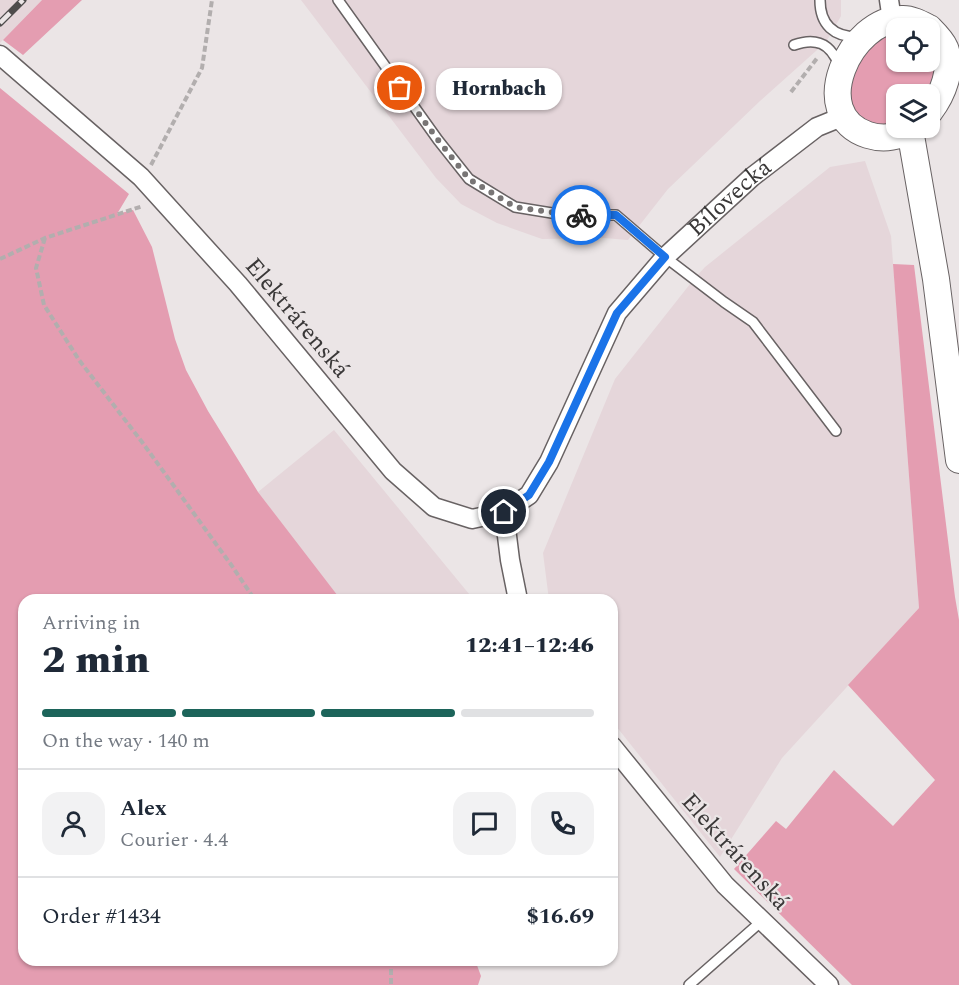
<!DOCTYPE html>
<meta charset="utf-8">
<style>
:root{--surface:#fff;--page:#f2f2f3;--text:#1f2937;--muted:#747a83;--line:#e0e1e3;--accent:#1c645a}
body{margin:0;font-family:Spectral,serif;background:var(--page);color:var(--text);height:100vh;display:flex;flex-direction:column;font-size:22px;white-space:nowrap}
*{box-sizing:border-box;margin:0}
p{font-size:20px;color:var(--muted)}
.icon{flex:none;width:33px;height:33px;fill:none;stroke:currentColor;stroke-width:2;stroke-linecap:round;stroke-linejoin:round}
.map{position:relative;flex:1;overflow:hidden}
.details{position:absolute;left:18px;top:594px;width:600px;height:372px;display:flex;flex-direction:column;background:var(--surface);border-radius:18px;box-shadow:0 2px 4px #0004}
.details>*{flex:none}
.tools{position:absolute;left:886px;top:18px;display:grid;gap:12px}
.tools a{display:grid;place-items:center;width:54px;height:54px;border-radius:12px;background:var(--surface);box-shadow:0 2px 4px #0004;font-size:30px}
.pin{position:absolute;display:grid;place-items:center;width:51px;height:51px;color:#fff;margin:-26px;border:3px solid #fff;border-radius:50%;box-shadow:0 2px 6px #0007}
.courier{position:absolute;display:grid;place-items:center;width:60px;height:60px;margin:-30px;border:4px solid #1a73e8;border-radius:50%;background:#fff;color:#222;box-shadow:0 2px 8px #0007}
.bubble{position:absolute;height:42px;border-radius:18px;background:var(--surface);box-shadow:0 2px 4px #0004;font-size:20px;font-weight:800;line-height:42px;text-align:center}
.summary em{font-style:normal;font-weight:800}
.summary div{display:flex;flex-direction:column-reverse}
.summary{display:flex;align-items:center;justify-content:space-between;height:102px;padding:0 24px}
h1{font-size:39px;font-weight:800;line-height:45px}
.bar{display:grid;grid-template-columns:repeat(4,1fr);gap:9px 6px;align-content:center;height:72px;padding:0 24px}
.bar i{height:8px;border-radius:4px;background:var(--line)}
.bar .on{background:var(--accent)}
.bar p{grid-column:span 4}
.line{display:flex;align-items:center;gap:15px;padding:0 24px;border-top:2px solid var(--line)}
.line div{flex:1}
.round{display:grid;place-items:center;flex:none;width:63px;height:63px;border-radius:18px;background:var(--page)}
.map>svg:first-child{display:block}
.built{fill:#e5d6da}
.green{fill:#e49db1}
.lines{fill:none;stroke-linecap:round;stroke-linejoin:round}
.lane-casing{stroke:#686263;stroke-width:12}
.street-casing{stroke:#686263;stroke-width:21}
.secondary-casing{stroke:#686263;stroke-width:28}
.path{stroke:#b2aeae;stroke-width:4;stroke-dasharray:6 3;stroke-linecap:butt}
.lane{stroke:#fff;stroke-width:9}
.street{stroke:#fff;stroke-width:18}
.secondary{stroke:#fff;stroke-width:26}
.rail-casing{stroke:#4e4c4c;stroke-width:7}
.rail{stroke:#ebe5e6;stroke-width:4.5;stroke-dasharray:14;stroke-linecap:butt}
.done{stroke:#787575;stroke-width:6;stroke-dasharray:0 10.8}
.route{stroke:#1a73e8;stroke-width:8}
.labels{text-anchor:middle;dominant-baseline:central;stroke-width:4.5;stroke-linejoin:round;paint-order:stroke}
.street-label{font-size:24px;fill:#3a3838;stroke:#ebe5e6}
</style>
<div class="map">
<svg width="959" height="985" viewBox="0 0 959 985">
<rect width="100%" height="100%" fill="#ebe5e6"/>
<path class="built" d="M0,0h42l-42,43z
M301,0h540v16l-15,26 -66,59 -92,88 -40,51 -24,-2 -62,1 -45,-16 -36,-19 -25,-26z
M865,161l26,75 28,372 -137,150 -62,99 -108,-136v-121h-63l-6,-47 72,-174 79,-100 11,-12 125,-100z
M334,430l140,170h-135l-81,-108z"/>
<path class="green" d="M42,0h40l-59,55 -20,-15z
M897,31v31h33v-15c10,16 4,31 -3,47h-30v29c-12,4 -20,3 -31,-3 -3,-1 -6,-2 -8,-4 -18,-18 -4,-54 11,-68 9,-8 17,-12 28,-17z
M0,88l129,106 -12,20 16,-4 19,37 23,92 11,31 22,41 50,81 83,108h-317v360h451l6,16 -3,9h-478z
M893,264l21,1 41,332 4,23v365h-107l-118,-116 42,-48 10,8 48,-59 59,56 42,-46 -87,-95 71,-77z"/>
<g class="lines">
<g class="lane-casing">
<path id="lane" d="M338,0l100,140 31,39 46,28 49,8h52l49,42 59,45 29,20 83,109
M820,0c0,25 14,37 38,37
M794,45c22,-8 36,-2 45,20
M689,985l74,-65"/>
</g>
<g class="street-casing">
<g id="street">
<path d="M889,0l3,20"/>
<path id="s1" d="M0,55l141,122 97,107 155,187 41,36 38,12 32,-7 25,-17 20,-33 68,-149 48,-56 87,-80 65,-50 27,-11"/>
<path d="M504,512l6,48 8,40"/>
<path d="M612,746l113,139 104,100"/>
</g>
</g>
<g class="secondary-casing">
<path id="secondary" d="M930,29c5,5 12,12 15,19 8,21 -2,46 -15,63
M913,128c-13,9 -29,12 -45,7 -62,-20 -18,-117 35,-116 9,0 18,5 26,9
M910,130l26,149 23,181"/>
</g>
<path class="path" d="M791,92l27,-35
M151,165l51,-97 10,-68
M45,238l-9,30 8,37 35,55 63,82 90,124 23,34
M0,259l45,-21 98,-32
M391,960v25"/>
<use href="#lane" class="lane"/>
<use href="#street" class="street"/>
<use href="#secondary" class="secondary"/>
<g class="rail-casing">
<path id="rail" d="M0,23l23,-23"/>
</g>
<use href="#rail" class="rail"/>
</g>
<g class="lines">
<path class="done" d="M400,88l38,52 31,39 46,28 49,7 17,1"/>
<path class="route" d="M504,512l25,-17 20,-33 68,-149 48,-56 -49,-42h-35"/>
</g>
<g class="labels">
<g class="street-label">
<text stroke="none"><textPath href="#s1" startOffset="1095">Bílovecká</textPath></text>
<text transform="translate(297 318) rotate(50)">Elektrárenská</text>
<text transform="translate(735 852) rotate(48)">Elektrárenská</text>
</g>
</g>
</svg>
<div class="tools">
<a><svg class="icon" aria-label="locate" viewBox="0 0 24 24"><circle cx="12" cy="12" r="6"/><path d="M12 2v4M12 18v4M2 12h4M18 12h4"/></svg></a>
<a><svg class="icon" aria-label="layers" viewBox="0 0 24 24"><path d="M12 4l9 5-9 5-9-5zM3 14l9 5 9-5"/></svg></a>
</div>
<div class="pin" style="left:400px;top:88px;background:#ea580c"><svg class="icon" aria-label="bag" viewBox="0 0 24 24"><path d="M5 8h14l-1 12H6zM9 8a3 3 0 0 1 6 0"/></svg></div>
<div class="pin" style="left:504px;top:512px;background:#1f2937"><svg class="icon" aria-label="home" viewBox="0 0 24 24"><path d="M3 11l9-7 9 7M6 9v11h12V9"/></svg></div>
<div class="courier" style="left:581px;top:215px"><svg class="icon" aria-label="bike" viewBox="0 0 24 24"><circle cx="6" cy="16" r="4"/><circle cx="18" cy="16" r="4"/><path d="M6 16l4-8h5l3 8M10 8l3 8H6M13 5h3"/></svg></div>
<div class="bubble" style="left:436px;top:68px;width:126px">Hornbach</div>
<section class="details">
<div class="summary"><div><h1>2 min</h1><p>Arriving in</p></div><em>12:41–12:46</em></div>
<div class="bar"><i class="on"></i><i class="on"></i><i class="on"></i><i></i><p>On the way · 140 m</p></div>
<div class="line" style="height:108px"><a class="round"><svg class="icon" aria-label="person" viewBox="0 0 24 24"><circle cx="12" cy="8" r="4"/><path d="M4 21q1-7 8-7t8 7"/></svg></a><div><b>Alex</b><p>Courier · 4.4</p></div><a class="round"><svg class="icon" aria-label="chat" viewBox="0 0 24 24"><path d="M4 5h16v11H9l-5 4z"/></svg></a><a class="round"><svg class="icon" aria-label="phone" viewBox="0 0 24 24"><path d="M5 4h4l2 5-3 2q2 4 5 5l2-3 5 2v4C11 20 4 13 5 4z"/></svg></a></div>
<div class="line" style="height:78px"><div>Order #1434</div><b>$16.69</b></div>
</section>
</div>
